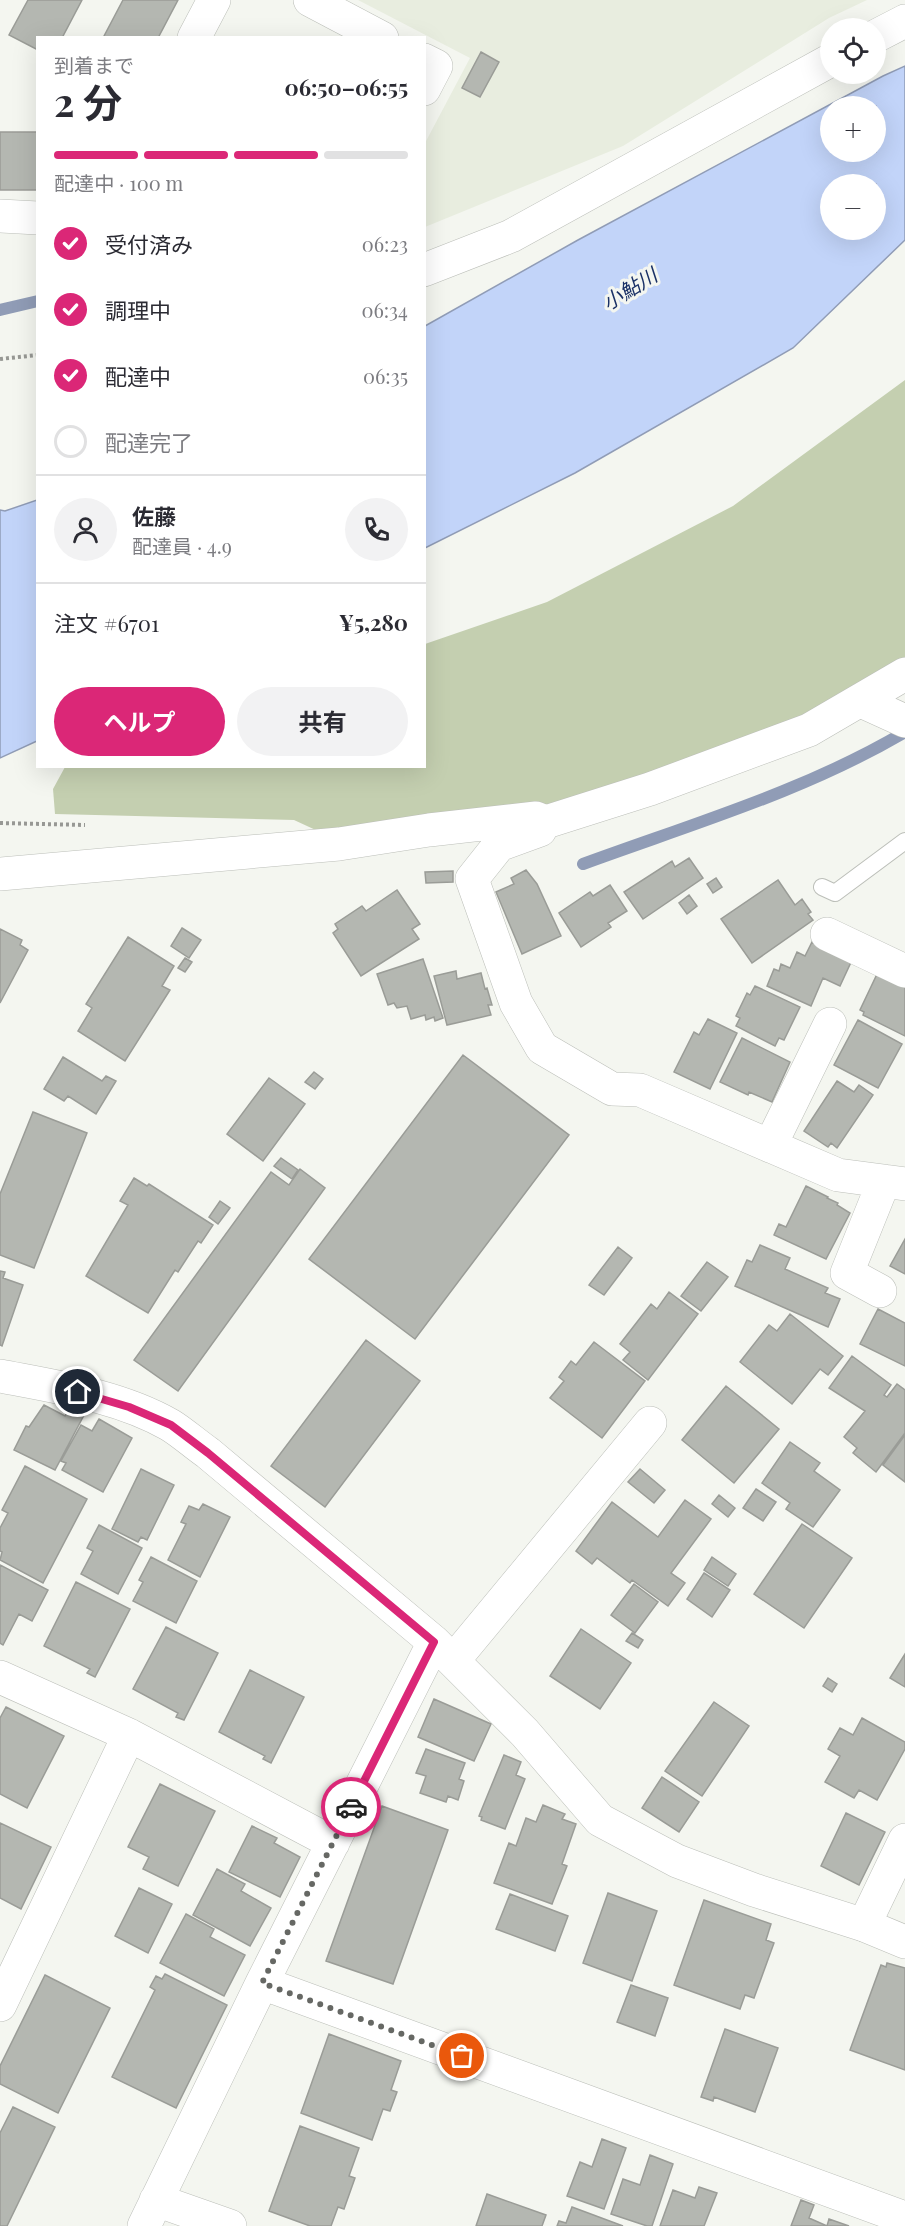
<!DOCTYPE html>
<html lang="ja">
<meta charset="utf-8">
<style>
:root{--surface:#fff;--page:#f2f2f3;--text:#2b2b33;--muted:#7c7c81;--line:#e1e1e2;--accent:#db2777}
body{margin:0;font-family:"Playfair Display","Noto Sans JP",serif;background:var(--page);color:var(--text);height:100vh;display:flex;flex-direction:column;font-size:22px;white-space:nowrap}
*{box-sizing:border-box;margin:0}
p{font-size:20px;color:var(--muted)}
.icon{flex:none;width:33px;height:33px;fill:none;stroke:currentColor;stroke-width:2;stroke-linecap:round;stroke-linejoin:round}
.map{position:relative;flex:1;overflow:hidden}
.side{position:absolute;left:36px;top:36px;width:390px;height:732px;display:flex;flex-direction:column;background:var(--surface);border-radius:0px;box-shadow:0 6px 24px #0002}
.side>*{flex:none}
.fabs{position:absolute;left:820px;top:18px;display:grid;gap:12px}
.fabs a{display:grid;place-items:center;width:66px;height:66px;border-radius:50%;background:var(--surface);box-shadow:0 6px 24px #0002;font-size:30px}
.pin{position:absolute;display:grid;place-items:center;width:51px;height:51px;color:#fff;margin:-26px;border:3px solid #fff;border-radius:50%;box-shadow:0 2px 6px #0007}
.courier{position:absolute;display:grid;place-items:center;width:60px;height:60px;margin:-30px;border:4px solid #db2777;border-radius:50%;background:#fff;color:#222;box-shadow:0 2px 8px #0007}
.overview em{font-style:normal;font-weight:700}
.overview div{display:flex;flex-direction:column-reverse}
.overview{display:flex;align-items:center;justify-content:space-between;height:102px;padding:0 18px}
h1{font-size:39px;font-weight:700;line-height:45px}
.bar{display:grid;grid-template-columns:repeat(4,1fr);gap:9px 6px;align-content:center;height:72px;padding:0 18px}
.bar i{height:8px;border-radius:4px;background:var(--line)}
.bar .current{background:var(--accent)}
.bar p{grid-column:span 4}
.line{display:flex;align-items:center;gap:15px;padding:0 18px;border-top:2px solid var(--line)}
.line div{flex:1}
.round{display:grid;place-items:center;flex:none;width:63px;height:63px;border-radius:32px;background:var(--page)}
ol{padding:0 18px;list-style:none}
li{display:flex;align-items:center;gap:18px;height:66px}
li p{margin-inline-start:auto}
li .icon{padding:6px;border-radius:50%;background:var(--accent);color:#fff;stroke-width:4}
li:last-child{color:var(--muted)}
li i{width:33px;height:33px;border:3px solid var(--line);border-radius:50%}
.action{display:flex;gap:12px;margin-top:auto;padding:12px 18px}
.action a{flex:1;height:69px;border-radius:36px;background:var(--accent);color:#fff;font-size:24px;font-weight:700;line-height:69px;text-align:center}
.action a+a{background:var(--page);color:var(--text)}
.map>svg:first-child{display:block}
.built{fill:#e8eddf}
.green{fill:#c4cfb0}
.water{fill:#c2d4f9;stroke:#909cb6;stroke-width:1.5;fill-rule:evenodd}
.lines{fill:none;stroke-linecap:round;stroke-linejoin:round}
.stream{stroke:#909cb6;stroke-width:12}
.building{fill:#b4b7b1;stroke:#9a9c97;stroke-width:1.5}
.service-casing{stroke:#bcbfb9;stroke-width:18}
.minor-casing{stroke:#bcbfb9;stroke-width:34}
.tertiary-casing{stroke:#bcbfb9;stroke-width:34}
.path{stroke:#979894;stroke-width:4;stroke-dasharray:3 3;stroke-linecap:butt}
.service{stroke:#fff;stroke-width:16}
.minor{stroke:#fff;stroke-width:33}
.tertiary{stroke:#fff;stroke-width:33}
.done{stroke:#666864;stroke-width:6;stroke-dasharray:0 10.8}
.route{stroke:#db2777;stroke-width:8}
.labels{text-anchor:middle;dominant-baseline:central;stroke-width:6;stroke-linejoin:round;paint-order:stroke}
.water-label{font-size:20px;font-style:italic;fill:#1a3166;stroke:#f4f6f0}
</style>
<div class="map">
<svg width="905" height="2226" viewBox="0 0 905 2226">
<rect width="100%" height="100%" fill="#f4f6f0"/>
<path class="built" d="M358,0h509l-38,18 -206,128 -198,81v-84l45,-85z"/>
<path class="green" d="M905,380v281l-110,63 -241,83 -234,25 -26,-12 -239,-6 -2,-25 12,-22 359,-1 1,-122 122,-42 186,-96z"/>
<path class="water" d="M905,66v174l-112,108 -218,125 -150,75v-222l153,-86 305,-164zM831,106h45v46h-45zM831,184h45v46h-45z
M37,500v241l-37,17v-248l5,1z"/>
<g class="lines">
<path class="stream" d="M0,310l38,-9
M583,864c109,-40 222,-73 322,-132"/>
</g>
<path class="building" d="M28,0h54l-20,38h-24v12l-29,-15z
M123,0h55l-20,38h-55z
M481,52l18,10 -19,35 -18,-9z
M0,132h38v58h-38z
M689,858l14,20 -60,41 -19,-27 48,-31 3,6z
M526,870l11,14 24,52 -39,18 -26,-62 18,-8 -3,-6z
M453,871v11l-27,1 -1,-11z
M716,878l6,9 -9,6 -6,-9z
M778,880l17,25 7,-6 9,13 -3,2 5,6 -61,43 -31,-44z
M610,885l17,26 -19,12 3,4 -30,20 -22,-34 31,-21 3,4z
M397,890l23,34 -8,5 7,10 -58,37 -28,-43 5,-4 -3,-5 27,-18 4,5z
M689,895l8,11 -10,8 -8,-11z
M182,928l19,12 -12,18 -18,-12z
M0,929l22,11 -2,5 8,5 -28,53z
M128,937l46,29 -12,20 8,4 -45,71 -47,-30 14,-23 -6,-4z
M812,942l40,18 -12,26 -17,-8 -12,28 -44,-20 7,-17 5,2 2,-7 9,4 7,-16 8,4z
M185,958l7,4 -7,10 -7,-4z
M423,959l20,59 -8,3 -1,-4 -8,3 -1,-5 -14,4 -4,-13 -10,2 -3,-5 -6,2 -11,-31z
M456,971l1,8 24,-6 4,16 2,-1 5,17h-4l3,10 -44,10 -13,-49z
M878,972l27,14v50l-42,-21 1,-3 -4,-2z
M755,986l45,21 -16,33 -5,-2 -4,8 -39,-20 4,-8 -4,-2 11,-23 3,2z
M708,1019l29,14 -27,56 -36,-17 20,-40 5,3z
M858,1020l44,24 -24,44 -44,-23z
M742,1038l48,24 -18,40 -23,-10 -1,3 -28,-13z
M463,1055l106,80 -154,204 -106,-80z
M63,1057l39,24 4,-5 10,5 -20,33 -28,-18 -4,5 -20,-12z
M314,1072l9,7 -8,10 -10,-7z
M269,1078l36,26 -42,57 -36,-27z
M837,1081l17,11 5,-7 14,10 -36,53 -6,-5 -3,4 -24,-16z
M33,1112l54,21 -53,135 -34,-13v-61z
M281,1158l17,12 -6,9 -18,-13z
M300,1169l25,19 -147,203 -44,-31 137,-188 18,13z
M134,1178l13,8 2,-2 64,41 -12,18 -3,-2 -20,31 -3,-2 -27,43 -62,-37 42,-71 -8,-4z
M806,1186l22,11 -1,1 11,5 -1,2 13,8 -24,46 -52,-24 5,-11 7,3z
M220,1201l10,7 -12,16 -9,-7z
M905,1239v35l-15,-8z
M760,1245l30,13 -5,11 43,19 -3,5 15,6 -12,28 -93,-41 12,-26 5,2z
M618,1247l14,11 -28,37 -15,-10z
M707,1262l21,15 -27,34 -20,-15z
M0,1271l5,1 -2,6 20,7 -21,61 -2,-1z
M669,1292l29,22 -50,66 -25,-20 7,-8 -10,-8 31,-40 6,5z
M878,1309l27,14v43l-45,-22z
M790,1314l53,42 -15,19 -8,-6 -28,35 -52,-42 29,-37 8,6z
M366,1340l54,41 -95,126 -54,-41z
M594,1342l51,39 -43,57 -52,-40 14,-17 -5,-4 12,-16 5,4z
M852,1356l39,29 -7,10 3,2 10,-13 8,6v43l-29,39 -23,-19 4,-5 -13,-11 21,-26 -36,-23z
M726,1386l53,43 -45,54 -52,-43z
M44,1405l21,11 5,-8 14,7 -29,55 -41,-20 12,-24 3,1z
M99,1419l33,19 -29,54 -41,-22 4,-7 -5,-2 20,-36 11,6z
M905,1435v47l-22,-17z
M790,1442l30,21 -6,8 26,19 -27,37 -27,-18 4,-6 -28,-20z
M25,1466l62,33 -44,84 -43,-23 2,-8 -2,-1v-23l8,-15 -6,-3z
M141,1469l33,16 -27,55 -6,-3 -3,5 -26,-13z
M640,1469l25,21 -11,13 -26,-21z
M756,1489l20,13 -13,19 -20,-13z
M719,1495l16,13 -7,9 -16,-13z
M685,1500l26,19 -40,54 14,10 -17,23 -36,-26 -2,3 -33,-25 -5,6 -16,-13 36,-49 46,35z
M203,1504l27,13 -30,60 -32,-17 18,-36 -5,-2 8,-16 10,4z
M802,1524l50,34 -48,70 -50,-34z
M99,1525l43,23 -24,46 -37,-20 12,-23 -6,-3z
M151,1557l46,24 -21,42 -43,-22 10,-19 -4,-2z
M712,1557l24,17 -8,12 -24,-16z
M0,1565l48,25 -16,31 -13,-7 -16,31 -3,-2z
M704,1573l26,17 -18,27 -25,-18z
M76,1582l54,27 -35,68 -8,-4 3,-4 -46,-23z
M634,1584l24,18 -23,31 -24,-18z
M166,1627l52,26 -34,67 -8,-3 2,-4 -45,-24z
M581,1629l50,34 -31,46 -50,-33z
M632,1633l11,7 -5,8 -12,-7z
M905,1654v33l-15,-9z
M250,1670l54,27 -33,66 -8,-4 2,-3 -46,-24z
M828,1678l9,6 -5,8 -9,-6z
M434,1699l57,25 -17,37 -56,-24z
M714,1702l35,24 -47,70 -37,-25z
M6,1707l58,29 -37,72 -27,-14v-76z
M862,1718l43,24v7l-28,51 -18,-10 -5,8 -29,-16 15,-26 -12,-7 12,-21 13,7z
M426,1749l39,14 -6,16 5,2 -6,19 -10,-4 -2,6 -26,-9 6,-17 -10,-3z
M504,1755l17,7 -5,13 9,4 -20,50 -24,-9 1,-3 -3,-1z
M662,1777l37,25 -20,30 -37,-24z
M160,1784l55,27 -37,75 -35,-17 6,-12 -21,-10z
M543,1805l22,9 -3,5 14,5 -14,40 5,2 -15,38 -58,-21 15,-40 7,3 10,-28 10,4z
M382,1806l66,24 -55,154 -67,-23z
M846,1813l39,19 -26,53 -38,-19z
M0,1823l51,24 -30,62 -21,-11z
M252,1826l25,12 -3,5 26,14 -20,40 -51,-25z
M217,1869l28,15 -4,7 30,17 -21,38 -57,-31z
M139,1888l33,16 -24,49 -33,-17z
M608,1893l49,18 -25,70 -49,-18z
M510,1894l58,22 -13,35 -59,-22z
M704,1900l67,24 -5,16 8,3 -20,55 -9,-3 -5,14 -66,-24z
M186,1914l28,15 -4,8 35,18 -21,41 -64,-33z
M887,1963l18,5v102l-55,-20 31,-85 5,2z
M165,1974l62,31 -51,103 -64,-31 43,-87 -5,-3 6,-11 6,3z
M45,1975l65,33 -52,105 -58,-29v-18z
M631,1985l37,13 -13,38 -38,-14z
M725,2029l53,19 -23,64 -41,-15 -1,4 -12,-4z
M329,2034l72,27 -10,29 6,2 -7,19 -7,-2 -11,31 -71,-27z
M13,2107l42,20 -48,99h-7v-93z
M300,2126l59,22 -10,28 6,2 -11,31 -6,-2 -7,19h-21l-41,-15z
M602,2139l24,9 -22,61 -37,-13 13,-34 12,5z
M650,2155l23,9 -21,62h-5l-36,-12 12,-35 17,6z
M699,2187l18,6 -13,33h-44l13,-36 22,8z
M487,2194l59,21 -4,11h-66z
M801,2200l13,5 -5,13 18,8 2,-7 20,7h-58z
M572,2207l51,19h-66l2,-5 7,2z"/>
<g class="lines">
<g class="service-casing">
<path id="service" d="M822,887l13,6 70,-52"/>
</g>
<g class="minor-casing">
<path id="minor" d="M310,0l72,38
M876,36l29,-15
M194,38l20,-38
M424,60l12,6 -12,23
M0,216l38,2
M424,270l87,-34 320,-176
M861,701l44,20
M540,830l-41,15 -27,34 44,124 26,45 70,41 28,1 198,85 67,9
M0,874l339,-30 90,-14 107,-12 10,4 104,-33 159,-59 96,-56
M827,934l78,37
M770,1146l60,-122
M880,1291l-33,-18 37,-92
M0,1376c57,11 119,20 170,49 13,8 25,19 38,28l226,189 91,91 75,87 77,41 77,29 110,35 41,17
M453,1661l197,-238
M0,1677l129,58 204,108
M262,1983l643,235
M0,2005l129,-270
M156,2200l74,26
M144,2226l118,-243 172,-341"/>
</g>
<g class="tertiary-casing">
<path id="tertiary" d="M864,1925l41,-85"/>
</g>
<path class="path" d="M0,359l38,-4
M0,823l85,2"/>
<use href="#service" class="service"/>
<use href="#minor" class="minor"/>
<use href="#tertiary" class="tertiary"/>
</g>
<g class="lines">
<path class="done" d="M351,1807l-89,176 200,73"/>
<path class="route" d="M78,1392l51,15 42,18 37,28 226,189 -83,165"/>
</g>
<g class="labels">
<g class="water-label">
<text transform="translate(629 288) rotate(-32)">小鮎川</text>
</g>
</g>
</svg>
<div class="fabs">
<a><svg class="icon" aria-label="locate" viewBox="0 0 24 24"><circle cx="12" cy="12" r="6"/><path d="M12 2v4M12 18v4M2 12h4M18 12h4"/></svg></a>
<a>+</a>
<a>−</a>
</div>
<div class="pin" style="left:462px;top:2056px;background:#ea580c"><svg class="icon" aria-label="bag" viewBox="0 0 24 24"><path d="M5 8h14l-1 12H6zM9 8a3 3 0 0 1 6 0"/></svg></div>
<div class="pin" style="left:78px;top:1392px;background:#1f2937"><svg class="icon" aria-label="home" viewBox="0 0 24 24"><path d="M3 11l9-7 9 7M6 9v11h12V9"/></svg></div>
<div class="courier" style="left:351px;top:1807px"><svg class="icon" aria-label="car" viewBox="0 0 24 24"><path d="M5 17H2v-5l4-1 3-4h7l3 4 3 1v5h-3M9 17h6M6 11h13"/><circle cx="7" cy="17" r="2"/><circle cx="17" cy="17" r="2"/></svg></div>
<section class="side">
<div class="overview"><div><h1>2 分</h1><p>到着まで</p></div><em>06:50–06:55</em></div>
<div class="bar"><i class="current"></i><i class="current"></i><i class="current"></i><i></i><p>配達中 · 100 m</p></div>
<ol>
<li><svg class="icon" aria-label="check" viewBox="0 0 24 24"><path d="M5 12l5 5 9-10"/></svg>受付済み<p>06:23</p></li>
<li><svg class="icon" aria-label="check" viewBox="0 0 24 24"><path d="M5 12l5 5 9-10"/></svg>調理中<p>06:34</p></li>
<li><svg class="icon" aria-label="check" viewBox="0 0 24 24"><path d="M5 12l5 5 9-10"/></svg>配達中<p>06:35</p></li>
<li><i></i>配達完了</li>
</ol>
<div class="line" style="height:108px"><a class="round"><svg class="icon" aria-label="person" viewBox="0 0 24 24"><circle cx="12" cy="8" r="4"/><path d="M4 21q1-7 8-7t8 7"/></svg></a><div><b>佐藤</b><p>配達員 · 4.9</p></div><a class="round"><svg class="icon" aria-label="phone" viewBox="0 0 24 24"><path d="M5 4h4l2 5-3 2q2 4 5 5l2-3 5 2v4C11 20 4 13 5 4z"/></svg></a></div>
<div class="line" style="height:78px"><div>注文 #6701</div><b>¥5,280</b></div>
<div class="action"><a>ヘルプ</a><a>共有</a></div>
</section>
</div>
